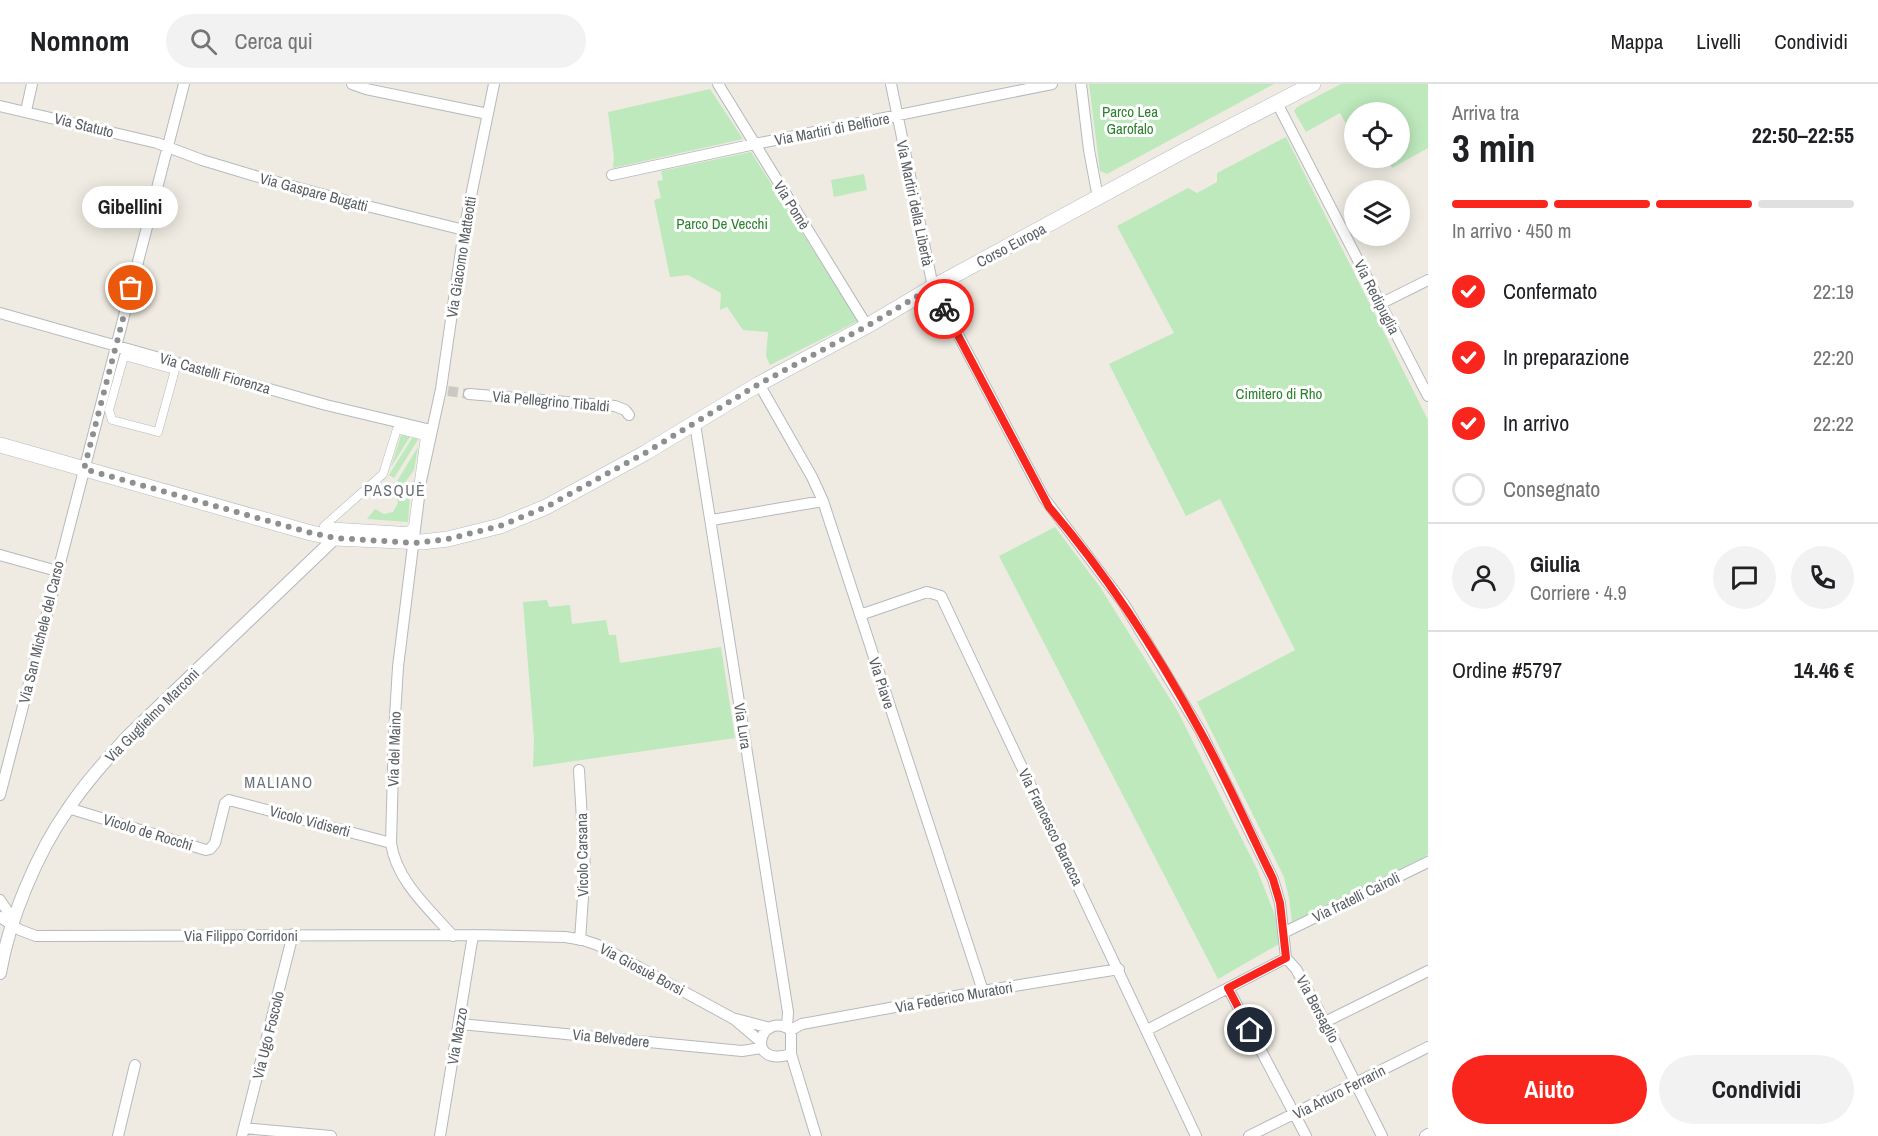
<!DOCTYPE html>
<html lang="it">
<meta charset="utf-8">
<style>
:root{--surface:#fff;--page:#f2f2f2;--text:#202124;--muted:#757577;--line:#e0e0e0;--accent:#f9261e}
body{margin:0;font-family:"Archivo Narrow",sans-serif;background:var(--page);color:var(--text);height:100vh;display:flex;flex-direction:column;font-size:22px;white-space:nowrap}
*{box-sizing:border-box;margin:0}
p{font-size:20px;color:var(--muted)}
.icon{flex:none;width:33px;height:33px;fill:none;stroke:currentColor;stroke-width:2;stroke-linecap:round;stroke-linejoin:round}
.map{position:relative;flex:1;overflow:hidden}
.details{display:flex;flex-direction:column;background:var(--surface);width:450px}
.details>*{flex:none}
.buttons{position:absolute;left:1344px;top:18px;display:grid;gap:12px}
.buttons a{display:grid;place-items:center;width:66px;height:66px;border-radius:50%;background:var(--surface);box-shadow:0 3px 15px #0003;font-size:30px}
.pin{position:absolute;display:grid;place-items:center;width:51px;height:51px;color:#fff;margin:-26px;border:3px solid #fff;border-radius:50%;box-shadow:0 2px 6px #0007}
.courier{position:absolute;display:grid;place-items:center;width:60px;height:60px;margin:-30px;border:4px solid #f9261e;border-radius:50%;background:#fff;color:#222;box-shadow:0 2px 8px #0007}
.bubble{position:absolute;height:42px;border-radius:21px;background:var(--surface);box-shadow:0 3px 15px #0003;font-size:20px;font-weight:700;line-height:42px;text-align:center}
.head em{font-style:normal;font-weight:700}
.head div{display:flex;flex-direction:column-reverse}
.head{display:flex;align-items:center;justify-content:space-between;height:102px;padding:0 24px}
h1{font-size:39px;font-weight:700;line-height:45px}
.bar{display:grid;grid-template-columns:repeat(4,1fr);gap:9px 6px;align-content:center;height:72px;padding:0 24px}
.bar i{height:8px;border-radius:4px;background:var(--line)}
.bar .current{background:var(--accent)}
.bar p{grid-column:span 4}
.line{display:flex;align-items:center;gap:15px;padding:0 24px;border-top:2px solid var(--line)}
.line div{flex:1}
.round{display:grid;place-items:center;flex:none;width:63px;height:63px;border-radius:32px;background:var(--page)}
ol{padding:0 24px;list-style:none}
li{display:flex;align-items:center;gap:18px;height:66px}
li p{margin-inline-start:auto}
li .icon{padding:6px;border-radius:50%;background:var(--accent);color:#fff;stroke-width:4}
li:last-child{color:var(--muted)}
li i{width:33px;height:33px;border:3px solid var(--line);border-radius:50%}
.cta{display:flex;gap:12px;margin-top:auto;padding:12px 24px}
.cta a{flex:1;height:69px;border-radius:36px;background:var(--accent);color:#fff;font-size:24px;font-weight:700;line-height:69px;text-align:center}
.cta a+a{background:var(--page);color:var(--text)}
header{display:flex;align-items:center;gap:36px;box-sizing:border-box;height:84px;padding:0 30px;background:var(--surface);border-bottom:2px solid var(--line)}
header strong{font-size:28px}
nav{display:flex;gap:33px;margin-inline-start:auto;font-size:21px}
.search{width:420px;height:54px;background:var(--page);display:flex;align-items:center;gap:15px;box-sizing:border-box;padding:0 21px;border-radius:33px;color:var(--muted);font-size:22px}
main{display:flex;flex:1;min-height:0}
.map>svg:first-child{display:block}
.green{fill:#bde9bc}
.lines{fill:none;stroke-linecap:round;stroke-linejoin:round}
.minor-tunnel{stroke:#cac8c2;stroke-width:10;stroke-dasharray:10 5;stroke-linecap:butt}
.pedestrian-casing{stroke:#b5b9be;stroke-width:9}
.minor-casing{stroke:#b5b9be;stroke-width:12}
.tertiary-casing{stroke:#b5b9be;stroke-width:14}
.secondary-casing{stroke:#b6bac0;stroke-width:16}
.pedestrian{stroke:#fff;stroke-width:8}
.minor{stroke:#fff;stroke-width:10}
.tertiary{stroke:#fff;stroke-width:12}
.secondary{stroke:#fff;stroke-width:15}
.done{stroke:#8e9090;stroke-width:6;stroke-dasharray:0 10.8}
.route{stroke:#f9261e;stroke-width:8}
.labels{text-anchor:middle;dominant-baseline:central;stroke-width:6;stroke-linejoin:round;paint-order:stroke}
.park-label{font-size:15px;fill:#2c822d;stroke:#fff}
.street-label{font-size:15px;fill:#5a5f64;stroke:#fff}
.neighbourhood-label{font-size:16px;letter-spacing:1.5px;fill:#6b7176;stroke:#fff}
</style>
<header>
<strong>Nomnom</strong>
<div class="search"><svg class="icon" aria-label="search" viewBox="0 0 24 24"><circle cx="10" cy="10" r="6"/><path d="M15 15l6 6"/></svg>Cerca qui</div>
<nav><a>Mappa</a><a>Livelli</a><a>Condividi</a></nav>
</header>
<main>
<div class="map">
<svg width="1428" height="1052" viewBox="0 0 1428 1052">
<rect width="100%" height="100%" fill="#efebe2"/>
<path class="green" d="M1089,0h185l-167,90 -7,-3z
M1341,0h87v64l-36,20 -5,-10h13v-46h-46v27l-14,-26 -34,19 -12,-21 3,-4z
M710,5l33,50 -130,29 1,-11 -6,-45z
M1286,53l142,283v435l-136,67 -3,-24 -5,-21 -87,-175 98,-52 -75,-151 -34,17 -77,-152 65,-31 -57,-107 71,-38 9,5 20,-11v-9z
M751,68l107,169 -88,44 -4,-9 2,-24 -25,-2 -16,-23 -7,3 1,-17 -33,-18 -18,2 -16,-77 7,-2 -4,-17 6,-1 -2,-9z
M864,90l3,16 -33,7 -3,-17z
M402,348l9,3 -20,32z
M414,351l4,1 1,2 -25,40 -5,-3z
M418,363l-4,23 -11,15 -6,-4z
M395,401l15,11 -2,26 -41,-3 8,-10 9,5 9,-2 5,-9 -3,-9 -4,-3z
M1055,443l45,60 77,123 79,157 20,51 3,26 -61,35 -219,-423z
M547,516l2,7 21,-2 2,19 34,-4 3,15h7l4,28 101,-16 14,91 -202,29 1,-27 -11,-138z"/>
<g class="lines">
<path class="minor-tunnel" d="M448,307l21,3"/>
<g class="pedestrian-casing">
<path id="pedestrian" d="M124,272l51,14 -17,62 -46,-12 -3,-10z
M397,345l28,7 -12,90 -3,4 -5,1 -81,-5 59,-52z"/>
</g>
<g class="minor-casing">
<path id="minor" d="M352,0l14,5 122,25
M718,0l149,242
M891,0l42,203 111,211 80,106 77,128 72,147 7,24 6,55 10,11 29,53 57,114
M1081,0l8,66 9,48
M1277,19l151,293
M0,22l157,37 45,17 60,18 89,24 113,28
M26,27l6,-27
M612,91l143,-31 297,-60
M1380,220l48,-24
M0,229l326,92 105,25
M759,300l53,93 11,24 160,490
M469,310l146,12 10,4 4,5
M695,340l93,588 -1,16
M712,436l111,-19
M0,471l57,16
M860,531l67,-23 14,4 255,540
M579,686l6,99 -5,71
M0,711l184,-711
M68,724l138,42 4,-1 5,-6 10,-40 4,-3 162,43
M0,816l8,12 3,12
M0,833l20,13 16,6 437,-1 92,2 18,3 15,5 136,74 27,23
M1283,849l145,-71
M453,852c-24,-27 -57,-56 -62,-93l3,-110 4,-66 23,-186 20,-92 23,-159 30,-146
M1228,904l78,148
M736,935l34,9
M1325,938l103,-51
M460,940l282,27 19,-3
M791,946l11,-6 181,-33 136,-22
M1147,946l139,-72
M791,970c-47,15 -32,-45 0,-24v24l25,82
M244,1044l87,8
M118,1052l17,-71
M242,1052l51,-202
M440,1052l33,-201
M1249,1052l179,-89
M1425,1052l3,-2"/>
</g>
<g class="tertiary-casing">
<path id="tertiary" d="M0,889c9,-53 37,-120 68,-164 18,-27 40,-51 61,-74l206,-197"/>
</g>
<g class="secondary-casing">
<path id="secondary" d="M0,361l311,88 24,5 87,4 26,-3 52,-13 46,-19 99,-54 114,-69 108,-58 66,-39 254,-138 126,-65"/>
</g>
<use href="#pedestrian" class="pedestrian"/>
<use href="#minor" class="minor"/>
<use href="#tertiary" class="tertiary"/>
<use href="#secondary" class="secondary"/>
</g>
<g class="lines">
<path class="done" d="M131,204l-47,181 227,64 24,5 79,5 34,-4 52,-13 46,-19 99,-54 114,-69 108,-58 66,-39 11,22"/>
<path class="route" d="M944,225l105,198c59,69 108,145 151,224 27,48 49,99 73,148l7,24 6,55 -58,30 22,42"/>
</g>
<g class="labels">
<g class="park-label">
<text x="1130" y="27">Parco Lea<tspan x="1130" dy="17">Garofalo</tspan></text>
<text x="722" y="139">Parco De Vecchi</text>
<text x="1279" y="309">Cimitero di Rho</text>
</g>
<g class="street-label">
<text transform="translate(84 41) rotate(14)">Via Statuto</text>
<text transform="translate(832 45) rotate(-11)">Via Martiri di Belfiore</text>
<text transform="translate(314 108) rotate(15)">Via Gaspare Bugatti</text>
<text transform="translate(915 119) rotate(78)">Via Martiri della Libertà</text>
<text transform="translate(792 121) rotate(58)">Via Pomè</text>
<text transform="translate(1011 161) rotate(-28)">Corso Europa</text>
<text transform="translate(461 173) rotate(-81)">Via Giacomo Matteotti</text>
<text transform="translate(1377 213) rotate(63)">Via Redipuglia</text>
<text transform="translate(215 289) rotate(16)">Via Castelli Fiorenza</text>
<text transform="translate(551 317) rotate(5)">Via Pellegrino Tibaldi</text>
<text transform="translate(41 548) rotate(-76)">Via San Michele del Carso</text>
<text transform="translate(882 599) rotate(72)">Via Piave</text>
<text transform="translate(152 631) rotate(-45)">Via Guglielmo Marconi</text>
<text transform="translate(743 642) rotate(81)">Via Lura</text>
<text transform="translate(394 665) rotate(-88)">Via del Maino</text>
<text transform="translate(310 737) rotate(15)">Vicolo Vidiserti</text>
<text transform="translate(1051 743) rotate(64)">Via Francesco Baracca</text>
<text transform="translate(148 748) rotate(17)">Vicolo de Rocchi</text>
<text transform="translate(582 771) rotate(-91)">Vicolo Carsana</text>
<text transform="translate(1356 813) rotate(-26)">Via fratelli Cairoli</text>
<text x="241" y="851">Via Filippo Corridoni</text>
<text transform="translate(642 885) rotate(28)">Via Giosuè Borsi</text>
<text transform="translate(954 913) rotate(-10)">Via Federico Muratori</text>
<text transform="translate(1318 925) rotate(62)">Via Bersaglio</text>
<text transform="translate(268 951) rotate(-76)">Via Ugo Foscolo</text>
<text transform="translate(457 952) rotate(-80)">Via Mazzo</text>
<text transform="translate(611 954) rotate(6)">Via Belvedere</text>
<text transform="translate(1339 1008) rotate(-27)">Via Arturo Ferrarin</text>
</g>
<g class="neighbourhood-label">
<text x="395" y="406">PASQUÈ</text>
<text x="279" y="698">MALIANO</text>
</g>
</g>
</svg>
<div class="buttons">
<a><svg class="icon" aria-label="locate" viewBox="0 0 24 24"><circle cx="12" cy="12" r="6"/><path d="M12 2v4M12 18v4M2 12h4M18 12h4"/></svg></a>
<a><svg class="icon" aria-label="layers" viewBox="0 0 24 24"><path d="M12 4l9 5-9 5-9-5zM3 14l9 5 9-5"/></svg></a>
</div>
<div class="pin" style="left:131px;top:204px;background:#ea580c"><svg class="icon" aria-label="bag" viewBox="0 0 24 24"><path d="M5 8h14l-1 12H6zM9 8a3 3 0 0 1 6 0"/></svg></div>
<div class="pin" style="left:1250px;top:946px;background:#1f2937"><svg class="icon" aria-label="home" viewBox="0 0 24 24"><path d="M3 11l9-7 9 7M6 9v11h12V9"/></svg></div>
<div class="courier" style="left:944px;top:225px"><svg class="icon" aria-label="bike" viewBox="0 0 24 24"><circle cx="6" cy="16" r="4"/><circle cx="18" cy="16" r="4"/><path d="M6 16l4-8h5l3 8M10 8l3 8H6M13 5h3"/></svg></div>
<div class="bubble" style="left:82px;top:102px;width:96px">Gibellini</div>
</div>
<section class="details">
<div class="head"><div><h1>3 min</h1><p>Arriva tra</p></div><em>22:50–22:55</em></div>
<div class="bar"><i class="current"></i><i class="current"></i><i class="current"></i><i></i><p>In arrivo · 450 m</p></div>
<ol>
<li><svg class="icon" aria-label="check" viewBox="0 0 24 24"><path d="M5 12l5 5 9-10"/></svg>Confermato<p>22:19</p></li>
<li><svg class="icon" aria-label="check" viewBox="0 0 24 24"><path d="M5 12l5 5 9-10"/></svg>In preparazione<p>22:20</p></li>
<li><svg class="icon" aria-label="check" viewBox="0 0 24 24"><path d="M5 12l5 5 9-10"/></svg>In arrivo<p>22:22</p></li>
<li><i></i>Consegnato</li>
</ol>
<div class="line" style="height:108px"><a class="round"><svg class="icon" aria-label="person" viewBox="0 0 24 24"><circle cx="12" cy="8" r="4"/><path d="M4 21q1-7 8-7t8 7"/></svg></a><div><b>Giulia</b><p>Corriere · 4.9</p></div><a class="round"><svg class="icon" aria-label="chat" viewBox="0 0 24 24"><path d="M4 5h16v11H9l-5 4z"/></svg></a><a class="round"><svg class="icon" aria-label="phone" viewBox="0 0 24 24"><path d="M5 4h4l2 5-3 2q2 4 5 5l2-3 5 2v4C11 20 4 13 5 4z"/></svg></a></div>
<div class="line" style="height:78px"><div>Ordine #5797</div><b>14.46 €</b></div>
<div class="cta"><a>Aiuto</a><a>Condividi</a></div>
</section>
</main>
